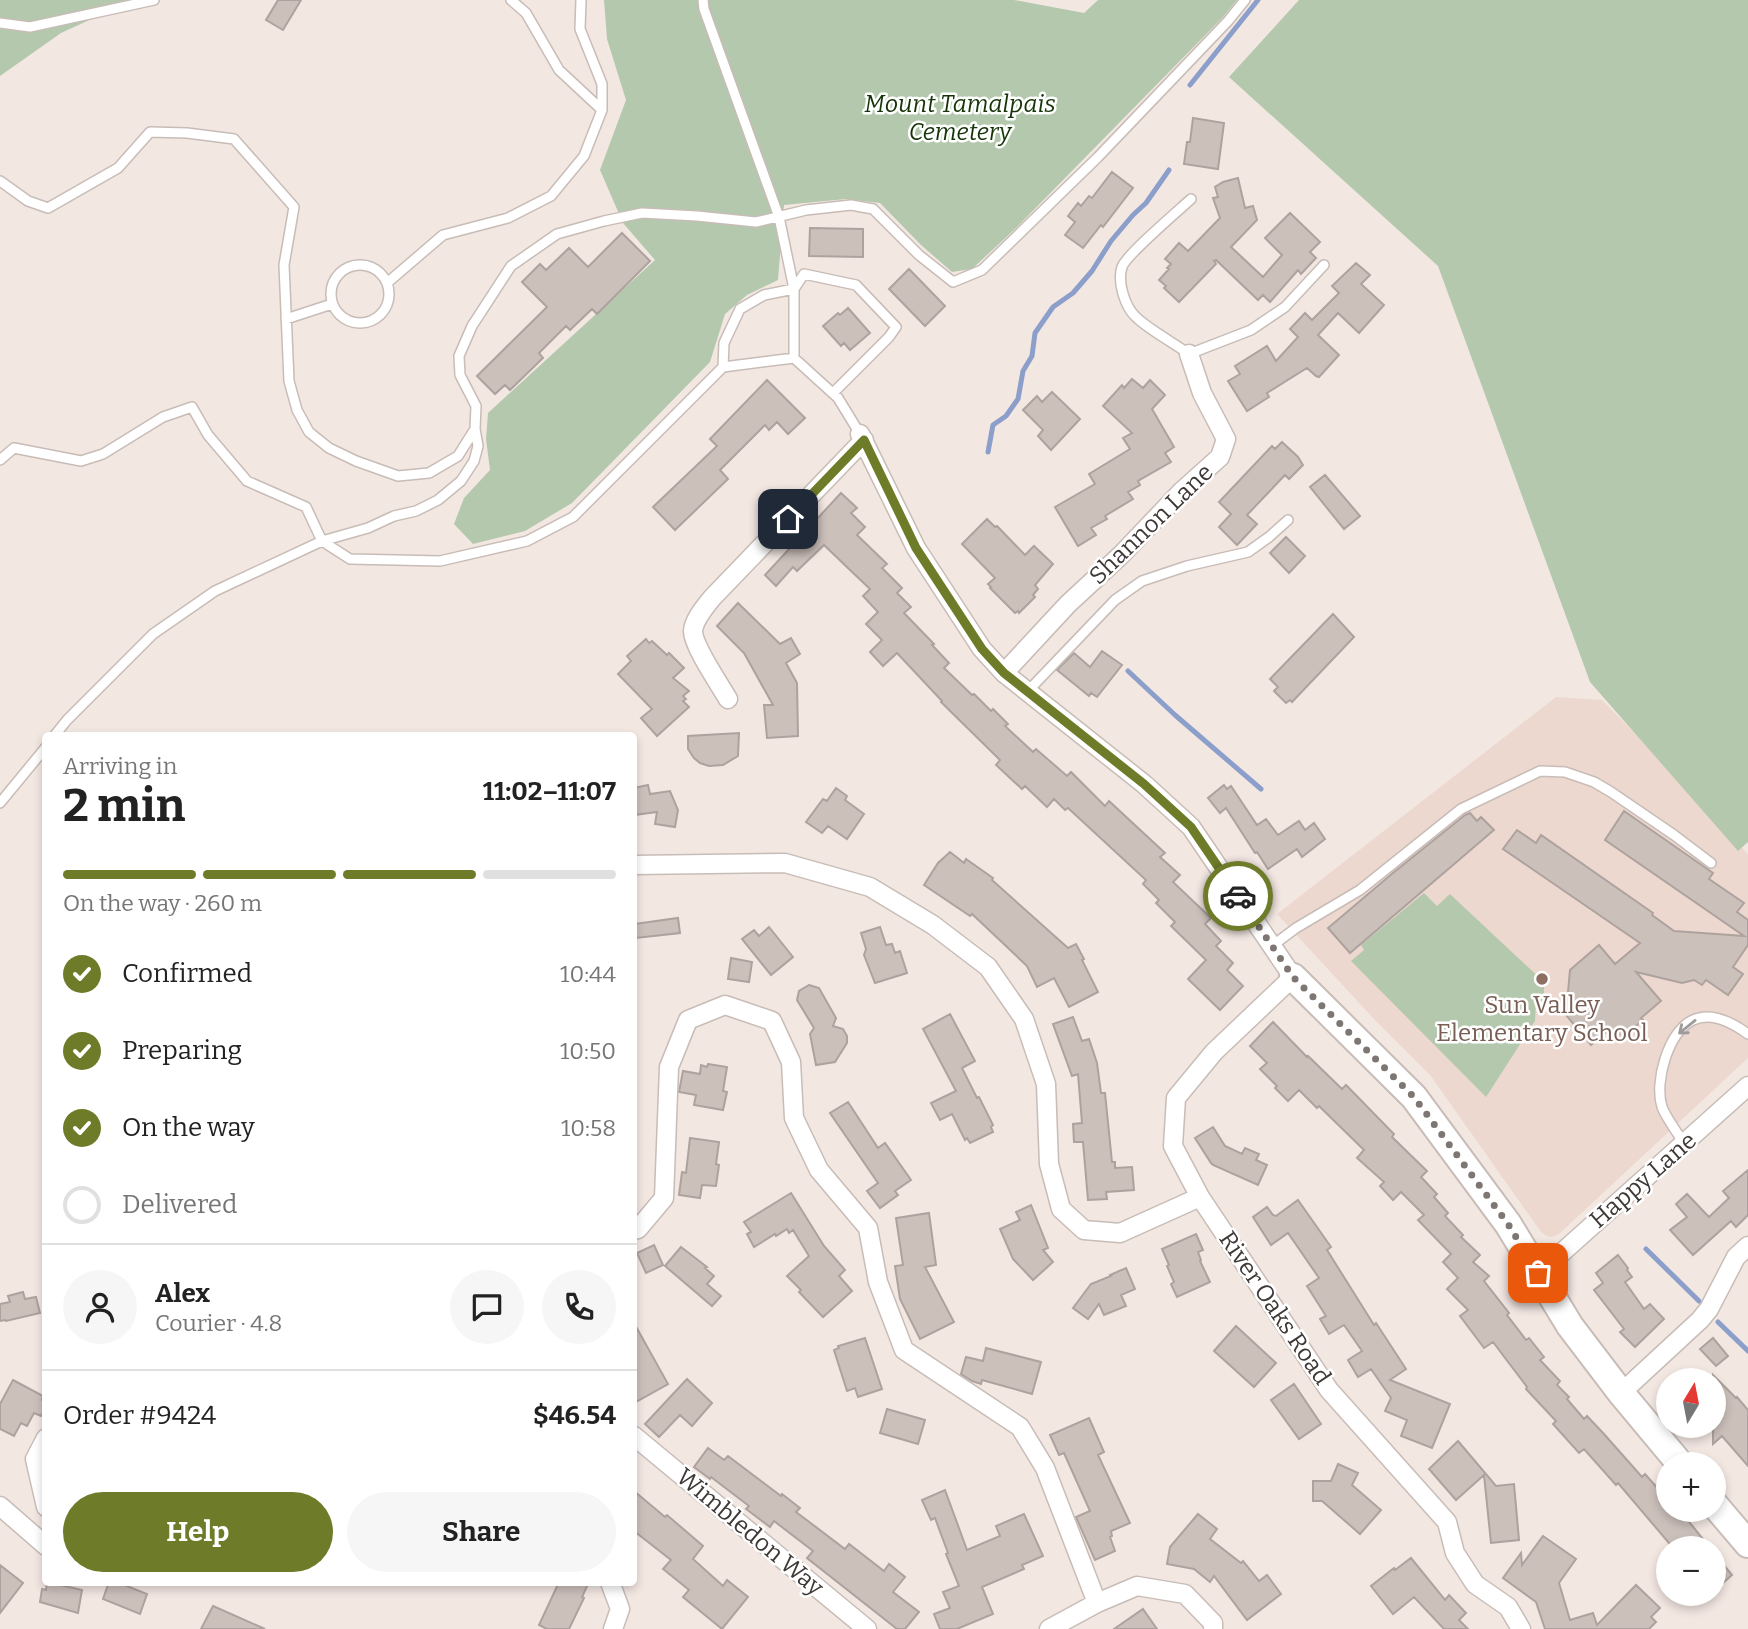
<!DOCTYPE html>
<meta charset="utf-8">
<style>
:root{--surface:#fff;--page:#f6f6f6;--text:#222;--muted:#767676;--line:#e0e0e0;--accent:#6e7b28}
body{margin:0;font-family:Bitter,serif;background:var(--page);color:var(--text);height:100vh;display:flex;flex-direction:column;font-size:26px;white-space:nowrap}
*{box-sizing:border-box;margin:0}
p{font-size:23px;color:var(--muted)}
.icon{flex:none;width:38px;height:38px;fill:none;stroke:currentColor;stroke-width:2;stroke-linecap:round;stroke-linejoin:round}
.map{position:relative;flex:1;overflow:hidden}
.details{position:absolute;left:42px;top:732px;width:595px;height:854px;display:flex;flex-direction:column;background:var(--surface);border-radius:7px;box-shadow:0 4px 10px #0003}
.details>*{flex:none}
.needle{width:46px;rotate:10deg}
.controls{position:absolute;left:1656px;top:1368px;display:grid;gap:14px}
.controls a{display:grid;place-items:center;width:70px;height:70px;border-radius:50%;background:var(--surface);box-shadow:0 4px 10px #0003;font-size:35px}
.pin{position:absolute;display:grid;place-items:center;width:60px;height:60px;color:#fff;margin:-30px;border-radius:14px;box-shadow:0 4px 10px #0006}
.courier{position:absolute;display:grid;place-items:center;width:70px;height:70px;margin:-35px;border:5px solid #6e7b28;border-radius:50%;background:#fff;color:#222;box-shadow:0 2px 9px #0007}
.overview em{font-style:normal;font-weight:700}
.overview div{display:flex;flex-direction:column-reverse}
.overview{display:flex;align-items:center;justify-content:space-between;height:119px;padding:0 21px}
h1{font-size:46px;font-weight:700;line-height:52px}
.bar{display:grid;grid-template-columns:repeat(4,1fr);gap:10px 7px;align-content:center;height:84px;padding:0 21px}
.bar i{height:9px;border-radius:5px;background:var(--line)}
.bar .selected{background:var(--accent)}
.bar p{grid-column:span 4}
.line{display:flex;align-items:center;gap:18px;padding:0 21px;border-top:2px solid var(--line)}
.line div{flex:1}
.round{display:grid;place-items:center;flex:none;width:74px;height:74px;border-radius:37px;background:var(--page)}
ol{padding:0 21px;list-style:none}
li{display:flex;align-items:center;gap:21px;height:77px}
li p{margin-inline-start:auto}
li .icon{padding:7px;border-radius:50%;background:var(--accent);color:#fff;stroke-width:4}
li:last-child{color:var(--muted)}
li i{width:38px;height:38px;border:4px solid var(--line);border-radius:50%}
.cta{display:flex;gap:14px;margin-top:auto;padding:14px 21px}
.cta a{flex:1;height:80px;border-radius:42px;background:var(--accent);color:#fff;font-size:28px;font-weight:700;line-height:80px;text-align:center}
.cta a+a{background:var(--page);color:var(--text)}
.map>svg:first-child{display:block}
.built{fill:#edd8d0}
.green{fill:#b4c8ad}
.lines{fill:none;stroke-linecap:round;stroke-linejoin:round}
.stream{stroke:#8b9fca;stroke-width:5}
.building{fill:#ccc0bb;stroke:#aea29e;stroke-width:2}
.lane-casing{stroke:#c8bcb7;stroke-width:12}
.street-casing{stroke:#c8bcb7;stroke-width:21}
.secondary-casing{stroke:#c8bcb7;stroke-width:30}
.lane{stroke:#fff;stroke-width:9}
.street{stroke:#fff;stroke-width:18}
.secondary{stroke:#fff;stroke-width:26}
.oneway{stroke:#9e9c9b}
.done{stroke:#7d7673;stroke-width:7;stroke-dasharray:0 12.6}
.route{stroke:#6e7b28;stroke-width:9}
.education-dot{fill:#8d6e63;stroke:#fff;stroke-width:2.5}
.labels{text-anchor:middle;dominant-baseline:central;stroke-width:5;stroke-linejoin:round;paint-order:stroke}
.park-label{font-size:24px;font-style:italic;fill:#163408;stroke:#fff}
.street-label{font-size:24px;fill:#3e3937;stroke:#fff}
.education-label{font-size:24px;fill:#785e54;stroke:#fff}
</style>
<div class="map">
<svg width="1748" height="1629" viewBox="0 0 1748 1629">
<rect width="100%" height="100%" fill="#f3e7e2"/>
<path class="built" d="M1556,697l46,3 65,66 8,-4 73,93v203l-189,176 -7,3 -6,-1 -5,-4 -111,-157 -57,-57 -96,-104z"/>
<path class="green" d="M0,0h133l-72,33 -61,43z
M604,0h410l70,13 14,-13h139l-13,16 -208,212 -44,41 -20,3 -31,-27 -41,-42 -34,-4 -62,6 -6,75 -31,15 -22,19 -15,48 -138,141 -47,28 -52,13 -19,-20 10,-26 26,-28 -4,-31 2,-26 167,-153 -32,-37 -23,-53 26,-70 -19,-61z
M1299,0h449v842l-10,9 -148,-169 -152,-416 -209,-189z
M1424,893l13,13 13,-12 94,88v19h-8l-1,20 -49,76 -135,-136 13,-11 -3,-5z"/>
<g class="lines">
<path class="stream" d="M1190,85l68,-85
M988,452l5,-27 13,-9 12,-17 5,-28 9,-15 3,-23 18,-26 20,-14 19,-22 19,-30 22,-26 13,-12 23,-33
M1128,671l47,44 86,74
M1646,1249l53,52
M1718,1322l30,29"/>
</g>
<path class="building" d="M278,0h23l-18,30 -17,-10z
M1193,118l31,5 -6,46 -34,-5 3,-22h3z
M1112,172l21,16 -30,39 -2,-2 -18,23 -18,-13 10,-13 -7,-6 10,-13 3,3 8,-10 3,2z
M1238,178l7,30 8,-2 4,14 -26,27 32,30 19,-22 -17,-17 25,-25 30,29 -10,10 6,6 -15,16 -3,-4 -28,32 -7,-7 -5,5 -42,-40 -2,1 2,3 -37,38 -15,-14 2,-2 -7,-6 10,-11 -2,-1 4,-4 -6,-5 14,-16 9,8 32,-33 -7,-20 5,-1 -3,-10 8,-5z
M810,228l53,1v28l-54,-1z
M622,233l28,28 -53,53 -5,-5 -22,21 -4,-4 -27,27 4,5 -33,32 -5,-5 -10,9 -18,-18 70,-69 -25,-25 18,-18 6,6 23,-22 19,19z
M1356,263l14,12 -9,9 23,21 -25,28 -21,-20 -20,22 21,20 -20,22 -3,-1 -9,-8 -40,25 2,4 -22,14 -19,-30 12,-7 -5,-8 32,-20 9,15 22,-24 -8,-8 15,-16 7,7 27,-27 -7,-7z
M909,269l36,37 -20,20 -36,-37z
M848,308l22,25 -20,17 -6,-7 -3,3 -18,-20 15,-13 2,2z
M1132,379l11,9 7,-8 15,15 -13,14 22,38 -9,6 6,9 -33,19 2,4 -12,7 5,7 -28,17 2,3 -16,9 5,7 -18,11 -23,-39 40,-23 -6,-10 41,-25 -7,-11 9,-5 -29,-27 19,-21 2,3z
M767,380l38,38 -17,16 -11,-12 -8,8 -4,-5 -45,45 8,9 -53,51 -22,-23 64,-61 -7,-7z
M1052,392l28,27 -29,31 -13,-14 5,-6 -20,-20 14,-14 5,6z
M1282,442l16,15 5,8 -14,14 -4,-4 -38,40 10,9 -20,21 -18,-18 12,-13 -12,-12 53,-56 3,3z
M1325,475l35,41 -16,13 -34,-42z
M841,493l16,15 -6,5 14,14 -8,8 30,29 -5,4 20,20 -5,5 14,14 -7,6 30,31 -2,1 17,18 -5,5 28,27 2,-1 17,17 2,-2 15,15 -3,2 28,26 3,-3 31,27 4,-4 34,34 4,-5 56,52 -5,4 20,18 -7,7 38,36 -6,6 16,17 -5,5 17,17 -6,7 16,16 -23,24 -32,-31 18,-19 -35,-34 4,-4 -19,-19 3,-3 -16,-16 3,-4 -78,-72 -3,2 -11,-11 -7,8 -22,-21 -3,3 -26,-24 4,-5 -59,-58 1,-1 -45,-48 -14,13 -13,-14 12,-12 -16,-16 12,-12 -15,-16 7,-7 -20,-19 -26,-25 -27,26 -4,-4 -17,19 -11,-11z
M987,519l8,8 2,-1 28,29 9,-9 19,18 -18,21 3,4 -5,6 2,2 -16,16 -1,-2 -3,2 -25,-25 1,-1 -3,-3 7,-6 -33,-34z
M1286,537l19,19 -16,17 -19,-20z
M738,603l42,41 11,-6 9,16 -14,9 11,20 1,53 -31,2 -3,-33h9l-29,-52 -27,-27z
M1333,614l21,23 -62,65 -2,-2 -4,3 -12,-12 4,-4 -8,-8z
M646,639l3,4 3,-2 15,14 2,-2 15,15 -11,10 16,13 -6,5 3,3 -3,2 6,6 -32,29 -16,-18 11,-9 -34,-35 13,-13 -4,-5z
M1102,651l20,14 -25,32 -6,-4 -2,3 -32,-26 17,-17 16,14z
M739,733l-1,23 -15,9 -14,1 -9,-3 -6,-5 -6,-9v-13z
M648,785l2,9 20,-3 8,19 -3,17 -20,-3 2,-12 -23,3v-27z
M1224,785l3,4 4,-3 26,39 9,-6 12,16 21,-14 6,9 9,-7 11,16 -23,18 -5,-8 -29,20 -11,-17 -2,1 -29,-45 -6,5 -12,-15z
M836,788l11,8 -2,4 19,14 -17,25 -19,-13 -6,7 -16,-11 17,-23 4,2z
M1624,811l89,62 -4,6 35,24 -7,9 11,8v25l-15,22 10,7 -15,21 -22,-15 -4,5 -8,-5 -12,3 -46,-11 25,29 -20,17 2,2 -23,20 -10,-11 -19,16 -25,-30 4,-45 29,-25 16,19 25,-21 -137,-94 14,-19 19,13 5,-8 112,78 -1,2 22,16 70,5 -139,-96z
M1470,813l7,8 4,-4 13,13 -144,123 -22,-25 65,-55 72,-58z
M950,852l14,11 2,-4 27,19 -1,2 76,68 8,-4 8,15 -2,1 16,32 -29,15 -15,-29 -17,9 -10,-21 -55,-52 -2,2 -46,-31 14,-22z
M678,918l2,15 -44,5 -2,-14z
M769,927l24,30 -22,18 -29,-36 12,-9 5,6z
M880,927l6,18 6,-1 3,9 5,-2 7,22 -32,10 -11,-28 2,-6 -5,-16z
M731,958l21,4 -3,20 -21,-3z
M809,985l10,3 17,30 -3,8 10,3 4,7v7l-12,19 -19,3 -6,-31 4,-6 -17,-28 2,-9z
M950,1014l25,47 -13,7 15,30 2,-1 14,28 -2,2 2,5 -23,11 -3,-5 -2,2 -13,-26 -12,6 -9,-17 25,-12 -33,-62z
M1073,1017l9,24 7,-2 8,24 4,30h4l7,69h3v6l17,-1 2,23 -28,2 1,7 -19,1 -5,-58h-9l-1,-18 9,-1 -4,-49 -6,2 -19,-52z
M1273,1022l34,35 1,-1 34,33 4,-4 48,49 -2,3 35,34 -6,6 16,17 -3,3 14,16 -3,3 18,19 -2,2 19,18 -7,7 16,14 -5,5 25,32 -2,2 19,25 3,-2 15,19 -4,3 20,21 -3,4 12,12 -2,2 17,20 3,-3 17,18 38,43 3,-3 23,26v10h9l8,9 1,-1 25,31h-37l-56,-66 -2,2 -32,-36 -5,4 -26,-29 3,-3 -30,-32 1,-2 -34,-45 -9,6 -24,-32 8,-6 -21,-21 11,-11 -15,-16 8,-8 -33,-34 6,-5 -23,-23 -8,8 -13,-14 4,-4 -27,-24 7,-8 -45,-44 -2,2 -18,-18 -11,11 -13,-13 2,-2 -17,-17 7,-6 -17,-17z
M708,1064l19,3 -4,24 4,1 -4,18 -29,-5 2,-10 -17,-3 4,-21 17,3 1,-9 6,2z
M848,1102l30,46 7,-5 26,37 -16,11 3,4 -18,13 -13,-17 11,-8 -48,-70z
M1213,1127l12,19 17,8 3,-6 14,6 -3,6 11,5 -9,20 -45,-20 -2,-2 -16,-25z
M690,1138l29,4 -3,22 3,1 -3,21 -14,-1 -2,13 -21,-3 3,-23 4,1z
M1748,1170v45l-12,12 -5,-6 -38,34 -23,-25 17,-13 -11,-13 11,-10 22,23 20,-19 -6,-7z
M791,1193l33,53 21,24 -6,6 13,15 -29,26 -24,-25 2,-2 -14,-14 22,-20 -16,-26 -4,3 -2,-4 -11,7 -1,-2 -21,13 -7,-13 4,-2 -7,-10z
M1298,1200l33,47 -4,3 47,75 2,-2 30,46 -16,11 60,24 -18,44 -31,-12 6,-16 -22,-9 6,-13 -20,-29 -13,8 -10,-17 14,-9 -18,-26 -15,9 -9,-15 6,-3 -19,-30 12,-8 -31,-45 -17,12 -18,-28 14,-10 6,8 3,1z
M1031,1205l17,43 -5,2 10,12 -20,18 -20,-21 -13,-30 20,-9 -4,-8z
M929,1213l7,52 -11,2 29,55 -34,17 -20,-40 -5,-33 8,-1 -7,-47z
M1196,1234l7,16 -5,2 3,8 -1,1 10,21 -33,15 -6,-13 3,-2 -7,-16 2,-1 -7,-16z
M654,1245l9,20 -17,8 -9,-20z
M681,1247l26,20 -2,1 9,8 -7,8 14,12 -9,10 -47,-40z
M1618,1255l10,13 -1,2 5,7 -7,5 19,27 6,-5 14,15 -29,28 -15,-15 4,-3 -30,-39 9,-7 -7,-10z
M1126,1268l9,21 -14,6 5,11 -22,9 -5,-11 -11,15 -15,-11 18,-24 20,-8 -1,-1z
M23,1292l2,7 11,-2 4,16 -34,8 -1,-1 -5,1v-17l10,-2 -2,-6z
M634,1323l34,61 -34,19z
M1236,1326l40,37 -22,24 -40,-36z
M865,1338l17,51 -24,8 -3,-9 -8,3 -13,-41 5,-2 -1,-2z
M1713,1338l15,18 -12,10 -16,-17z
M986,1348l55,14 -9,32 -50,-14 -1,4 -9,-3 -11,-7 5,-17 17,4z
M1713,1375l23,23 1,-1 11,13v56l-26,-30 -9,8z
M687,1379l25,24 -20,23 -12,-11 -21,22 -14,-13z
M13,1380l30,16 -1,4 4,2v5l-5,9 -7,-3 -7,13 -6,-3 -7,13 -14,-7v-25z
M1294,1384l27,40 -22,15 -28,-39z
M887,1409l38,11 -7,24 -38,-11z
M1089,1418l15,34 -6,3 32,68 -19,8 1,5 -2,1 5,14 -20,9 -19,-43 14,-6 -26,-58 -5,2 -9,-20z
M1458,1441l38,45 18,-2 5,56 -28,3 -7,-68 -28,25 -27,-31z
M708,1448l16,12 4,-4 53,40 1,-2 18,14 -4,4 49,37 4,-5 35,27 5,-7 16,13 -12,15 26,20 -14,17h-8l-90,-71 6,-7 -39,-30 -4,6 -24,-18 3,-3 -38,-29 -1,2 -16,-12z
M1338,1464l20,9 -6,12 29,25 -21,24 -38,-33h-9v-20h18z
M945,1490l22,60 33,-14 -4,-10 28,-12 19,42 -21,9 2,4 -42,18 11,27 -36,15h-17l-6,-15 16,-6 -7,-16 16,-6 -13,-32 2,-1 -13,-35 -4,2 -9,-20z
M634,1491l31,26 2,-2 36,31 -10,13 30,27 4,-6 21,17 -26,32 -39,-32 6,-7 -26,-21 8,-9 -37,-29z
M1198,1514l19,15 -7,10 31,24 2,-2 16,20 8,-6 14,19 -34,26 -33,-44 -4,6 -16,-13 -27,-5 3,-17z
M1543,1536l33,23 -17,24 11,37 23,-7 4,12 39,-40 24,23 -9,9 5,5 -7,7h-104l-9,-27 -33,-24 18,-25 1,12z
M1713,1552l19,23 -19,17z
M1411,1558l34,42 4,-5 17,18 -7,7 9,9h-24l-30,-32 -21,17 -22,-28 23,-18 1,2z
M0,1565l23,18 -23,30z
M47,1582l35,8 -4,23 -38,-11 2,-13 4,1z
M109,1582h8l30,12 -7,20 -37,-15z
M559,1582h30l-7,15 2,1 -15,31h-22l-8,-4z
M213,1606l52,23h-64z
M1143,1609l14,20h-43z"/>
<g class="lines">
<g class="lane-casing">
<path id="lane" d="M511,0l15,13 33,57 43,40
M703,0l1,9 75,208 15,72v69l44,40 22,36
M0,23l30,4 124,-27
M0,181l28,20 20,7 70,-40 32,-36 37,1 47,6 60,68 -10,58 5,116 8,29 12,22 20,16 27,13 42,15 31,-3 29,-17 17,-27 1,-23 -16,-31 -1,-19 13,-30 39,-60 46,-32 47,-13 38,-8 55,3 59,6 50,-12 45,-5 22,4 46,46 34,27 29,-12 116,-113 130,-136 17,-21
M1191,199c-13,12 -65,56 -69,68 -5,15 3,40 14,50 12,12 38,26 53,37l62,-24 34,-23 39,-42
M331 294a29 29 0 1 1 58 0a29 29 0 1 1-58 0Z
M387,283l56,-48 65,-17 43,-22 33,-40 18,-46v-26l-22,-55 1,-29
M286,319l46,-15
M723,367l71,-9
M475,429l3,17 -4,15 -13,20 -23,19 -22,11 -22,5 -26,12 -46,13 28,18 90,2 87,-20 46,-24 150,-150 1,-24 16,-34 24,-14 30,-6 10,-15 52,11 40,42 -7,10 -56,56
M0,460l14,-12 67,13 22,-7 60,-37 29,-10 16,28 39,46 59,26 16,34 -107,50 -62,43 -86,86 -12,15
M1028,691l87,-91 27,-19 45,-15 61,-14 21,-15 19,-17
M0,803l46,-56
M1272,946l24,-18 64,-38 101,-81 79,-38 25,1 29,10 17,10 63,43 37,28
M1684,1144c-6,-11 -18,-26 -22,-37 -8,-25 6,-75 31,-87 19,-9 40,3 55,14"/>
</g>
<g class="street-casing">
<path id="street" d="M860,434l56,114 66,101 22,24 140,111 47,43 102,150 -79,75 -38,46 -3,48 27,51 129,193 118,132 8,31 20,31 33,23 13,22
M1004,673l64,-69 54,-50 60,-63 38,-34 6,-18 -24,-46 -13,-39
M728,699c-8,-14 -35,-53 -35,-68 1,-12 12,-24 19,-33l152,-158
M634,865l151,-2 85,24 63,38 55,42 36,52 22,65 3,80 12,45 23,21 36,3 80,-36
M634,1230l4,-1 26,-31 5,-131 19,-47 37,-15 47,16 19,41 3,56 25,52 49,58 10,54 26,68 116,77 25,41 52,135
M1538,1274l210,-188
M1621,1393l79,-73 9,-11 27,-52 12,-11
M634,1436l233,193
M46,1438l-11,21 11,48
M0,1506l46,40
M610,1582l10,27 -7,20
M1049,1629l48,-26 40,-17 48,8 28,29v6"/>
</g>
<g class="secondary-casing">
<path id="secondary" d="M1293,977l121,120 94,127 62,102 51,67 60,72
M1713,1503l35,41"/>
</g>
<use href="#lane" class="lane"/>
<use href="#street" class="street"/>
<use href="#secondary" class="secondary"/>
</g>
<defs><path id="oneway-shaft" d="M-6 0H5M1.5-3L5.5 0L1.5 3" fill="none" stroke-width="1.6" stroke-linecap="round" stroke-linejoin="round" transform="scale(1.75)"/></defs>
<use class="oneway" href="#oneway-shaft" transform="translate(1687 1027) rotate(141)"/>
<g class="lines">
<path class="done" d="M1238,896l55,81 121,120 94,127 30,49"/>
<path class="route" d="M788,519l76,-79 52,108 66,101 22,24 140,111 47,43 47,69"/>
</g>
<circle class="education-dot" cx="1542" cy="979" r="7"/>
<g class="labels">
<g class="park-label">
<text x="960" y="104">Mount Tamalpais<tspan x="960" dy="28">Cemetery</tspan></text>
</g>
<g class="street-label">
<text transform="translate(1151 524) rotate(-44)">Shannon Lane</text>
<text transform="translate(1643 1180) rotate(-41)">Happy Lane</text>
<text transform="translate(1275 1308) rotate(56)">River Oaks Road</text>
<text transform="translate(750 1532) rotate(40)">Wimbledon Way</text>
</g>
<g class="education-label">
<text x="1542" y="1005">Sun Valley<tspan x="1542" dy="28">Elementary School</tspan></text>
</g>
</g>
</svg>
<div class="controls">
<a><svg class="needle" viewBox="-14 -14 28 28"><path d="M0-13l5 13h-10z" fill="#e53935"/><path d="M0 13l5-13h-10z" fill="#767676"/></svg></a>
<a>+</a>
<a>−</a>
</div>
<div class="pin" style="left:1538px;top:1273px;background:#ea580c"><svg class="icon" aria-label="bag" viewBox="0 0 24 24"><path d="M5 8h14l-1 12H6zM9 8a3 3 0 0 1 6 0"/></svg></div>
<div class="pin" style="left:788px;top:519px;background:#1f2937"><svg class="icon" aria-label="home" viewBox="0 0 24 24"><path d="M3 11l9-7 9 7M6 9v11h12V9"/></svg></div>
<div class="courier" style="left:1238px;top:896px"><svg class="icon" aria-label="car" viewBox="0 0 24 24"><path d="M5 17H2v-5l4-1 3-4h7l3 4 3 1v5h-3M9 17h6M6 11h13"/><circle cx="7" cy="17" r="2"/><circle cx="17" cy="17" r="2"/></svg></div>
<section class="details">
<div class="overview"><div><h1>2 min</h1><p>Arriving in</p></div><em>11:02–11:07</em></div>
<div class="bar"><i class="selected"></i><i class="selected"></i><i class="selected"></i><i></i><p>On the way · 260 m</p></div>
<ol>
<li><svg class="icon" aria-label="check" viewBox="0 0 24 24"><path d="M5 12l5 5 9-10"/></svg>Confirmed<p>10:44</p></li>
<li><svg class="icon" aria-label="check" viewBox="0 0 24 24"><path d="M5 12l5 5 9-10"/></svg>Preparing<p>10:50</p></li>
<li><svg class="icon" aria-label="check" viewBox="0 0 24 24"><path d="M5 12l5 5 9-10"/></svg>On the way<p>10:58</p></li>
<li><i></i>Delivered</li>
</ol>
<div class="line" style="height:126px"><a class="round"><svg class="icon" aria-label="person" viewBox="0 0 24 24"><circle cx="12" cy="8" r="4"/><path d="M4 21q1-7 8-7t8 7"/></svg></a><div><b>Alex</b><p>Courier · 4.8</p></div><a class="round"><svg class="icon" aria-label="chat" viewBox="0 0 24 24"><path d="M4 5h16v11H9l-5 4z"/></svg></a><a class="round"><svg class="icon" aria-label="phone" viewBox="0 0 24 24"><path d="M5 4h4l2 5-3 2q2 4 5 5l2-3 5 2v4C11 20 4 13 5 4z"/></svg></a></div>
<div class="line" style="height:91px"><div>Order #9424</div><b>$46.54</b></div>
<div class="cta"><a>Help</a><a>Share</a></div>
</section>
</div>
